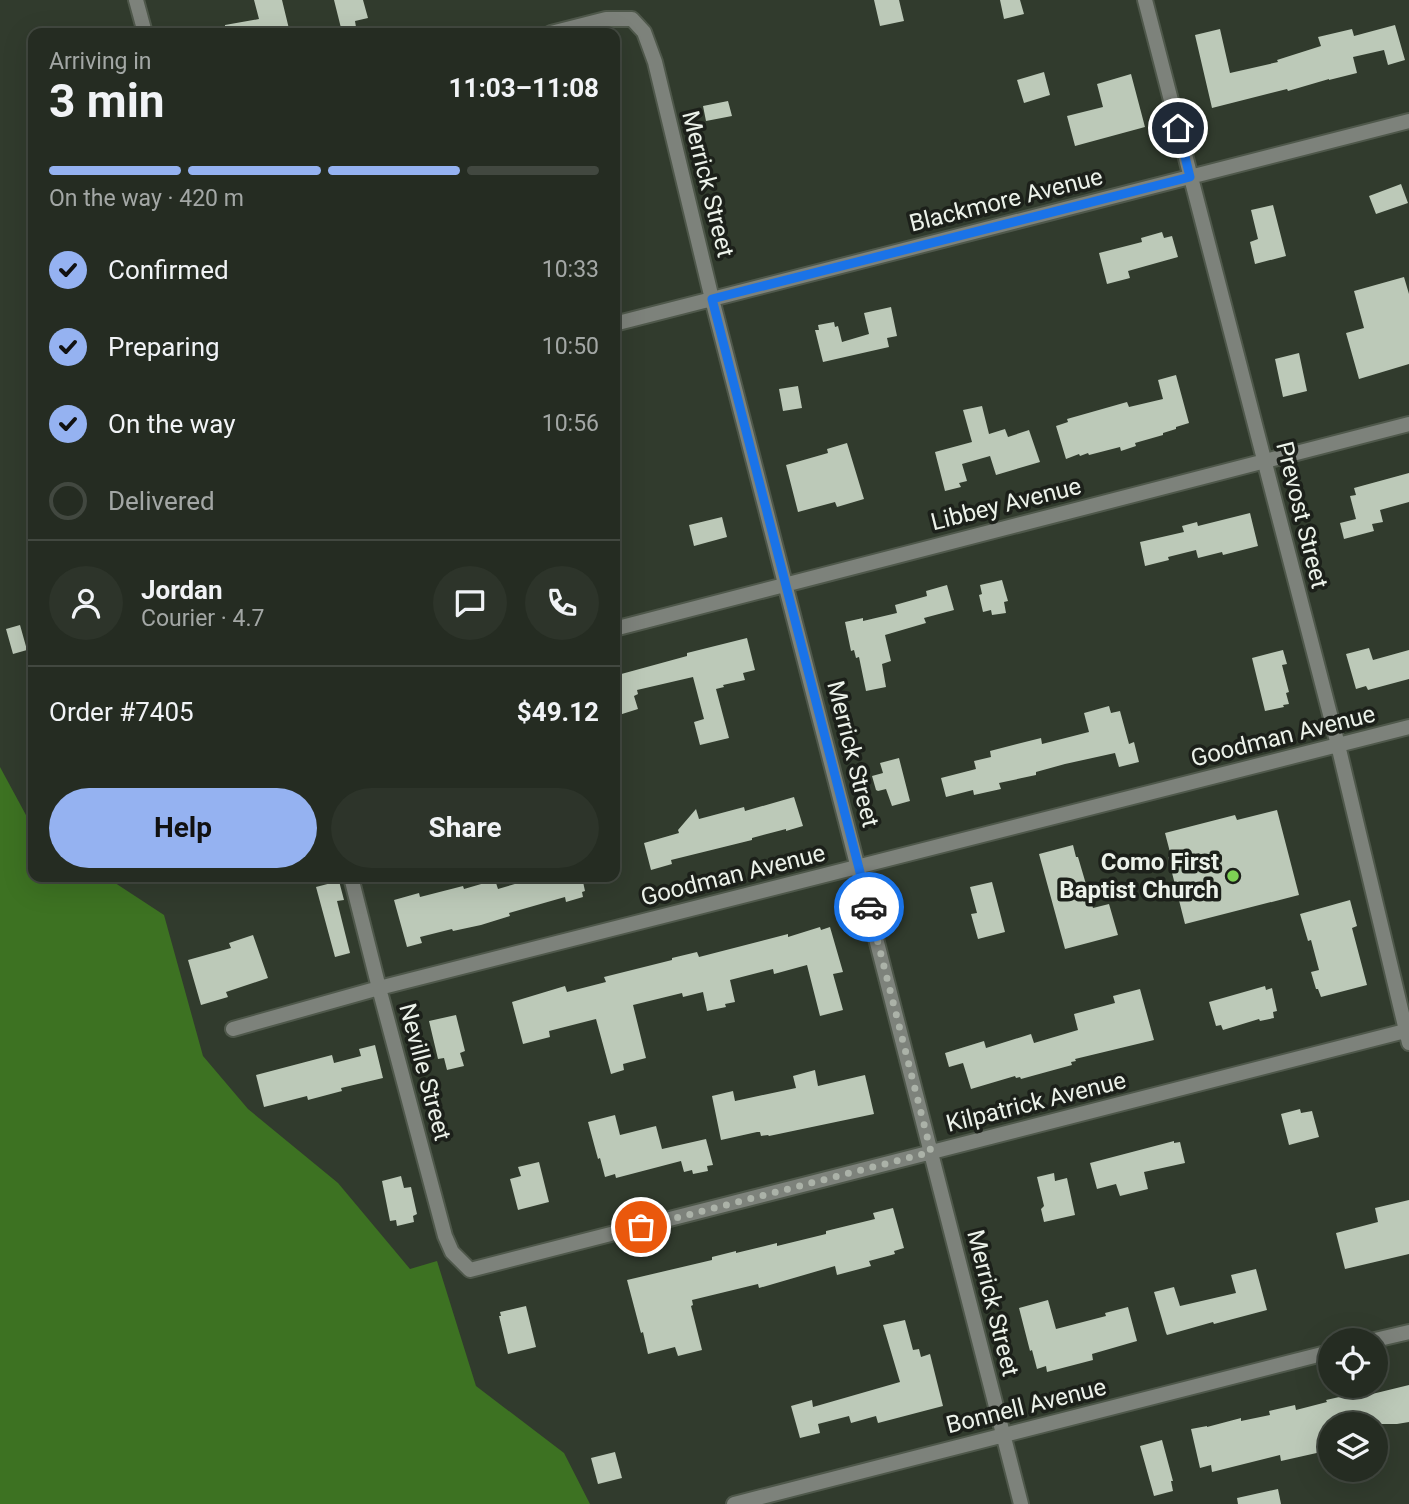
<!DOCTYPE html>
<meta charset="utf-8">
<style>
:root{--surface:#252c22;--page:#2d342a;--text:#f1f3f6;--muted:#a3a7a5;--line:#424840;--accent:#95b2f1}
body{margin:0;font-family:Roboto,sans-serif;background:var(--page);color:var(--text);height:100vh;display:flex;flex-direction:column;font-size:26px;white-space:nowrap}
*{box-sizing:border-box;margin:0}
p{font-size:23px;color:var(--muted)}
.icon{flex:none;width:38px;height:38px;fill:none;stroke:currentColor;stroke-width:2;stroke-linecap:round;stroke-linejoin:round}
.map{position:relative;flex:1;overflow:hidden}
.panel{position:absolute;left:28px;top:28px;width:592px;height:854px;display:flex;flex-direction:column;background:var(--surface);border-radius:14px;box-shadow:0 7px 28px #0002,0 0 0 2px var(--line)}
.panel>*{flex:none}
.controls{position:absolute;left:1318px;top:1328px;display:grid;gap:14px}
.controls a{display:grid;place-items:center;width:70px;height:70px;border-radius:50%;background:var(--surface);box-shadow:0 7px 28px #0002,0 0 0 2px var(--line);font-size:35px}
.pin{position:absolute;display:grid;place-items:center;width:60px;height:60px;color:#fff;margin:-30px;border:4px solid #fff;border-radius:50%;box-shadow:0 2px 7px #0007}
.courier{position:absolute;display:grid;place-items:center;width:70px;height:70px;margin:-35px;border:5px solid #1a73e8;border-radius:50%;background:#fff;color:#222;box-shadow:0 2px 9px #0007}
.summary em{font-style:normal;font-weight:700}
.summary div{display:flex;flex-direction:column-reverse}
.summary{display:flex;align-items:center;justify-content:space-between;height:119px;padding:0 21px}
h1{font-size:46px;font-weight:700;line-height:52px}
.bar{display:grid;grid-template-columns:repeat(4,1fr);gap:10px 7px;align-content:center;height:84px;padding:0 21px}
.bar i{height:9px;border-radius:5px;background:var(--line)}
.bar .selected{background:var(--accent)}
.bar p{grid-column:span 4}
.line{display:flex;align-items:center;gap:18px;padding:0 21px;border-top:2px solid var(--line)}
.line div{flex:1}
.round{display:grid;place-items:center;flex:none;width:74px;height:74px;border-radius:37px;background:var(--page)}
ol{padding:0 21px;list-style:none}
li{display:flex;align-items:center;gap:21px;height:77px}
li p{margin-inline-start:auto}
li .icon{padding:7px;border-radius:50%;background:var(--accent);color:#111;stroke-width:4}
li:last-child{color:var(--muted)}
li i{width:38px;height:38px;border:4px solid var(--line);border-radius:50%}
.button{display:flex;gap:14px;margin-top:auto;padding:14px 21px}
.button a{flex:1;height:80px;border-radius:42px;background:var(--accent);color:#111;font-size:28px;font-weight:700;line-height:80px;text-align:center}
.button a+a{background:var(--page);color:var(--text)}
.map>svg:first-child{display:block}
.forest{fill:#3d7222}
.building{fill:#bcc9b8}
.lines{fill:none;stroke-linecap:round;stroke-linejoin:round}
.minor-casing{stroke:#4f584b;stroke-width:18}
.minor{stroke:#7d827b;stroke-width:14}
.done{stroke:#abb2a8;stroke-width:7;stroke-dasharray:0 12.6}
.route{stroke:#1a73e8;stroke-width:9}
.poi-dot{fill:#7dd154;stroke:#1c201a;stroke-width:2.5}
.labels{text-anchor:middle;dominant-baseline:central;stroke-width:7;stroke-linejoin:round;paint-order:stroke}
.street-label{font-size:24px;fill:#ecf2ea;stroke:#1c201a}
.poi-label{font-size:24px;font-weight:bold;fill:#ecf2ea;stroke:#1c201a;text-anchor:end}
</style>
<div class="map">
<svg width="1409" height="1504" viewBox="0 0 1409 1504">
<rect width="100%" height="100%" fill="#313b2d"/>
<path class="forest" d="M0,767l33,61v49h73l58,38 39,141 45,53 90,74 72,86 27,-8 39,125 88,67 26,51h-590z"/>
<path class="building" d="M254,0h28l8,33h-65v-8l34,-6z
M334,0h29l5,18 -13,3 1,6 -14,5z
M874,0h25l5,21 -24,5z
M1000,0h20l4,14 -20,5z
M1395,25l10,35 -17,5 -4,-15 -31,7 4,16 -28,7v-1l-41,12 -1,-2 -75,19 -17,-73 25,-6 10,44 48,-11 -1,-2 44,-14 -3,-9 34,-8 2,7z
M1044,72l6,23 -26,8 -7,-23z
M1131,74l14,53 -70,19 -8,-30 36,-9 -6,-23z
M728,101l4,15 -26,5 -3,-15z
M1401,184l7,19 -32,11 -7,-18z
M1273,205l13,51 -31,8 -5,-22 8,-3 -7,-29z
M1162,232l2,6 8,-2 6,21 -50,14 2,7 -23,6 -8,-31 43,-11 -1,-4z
M1404,277l5,17v70l-50,15 -13,-46 18,-5 -10,-37z
M891,307l6,29 -10,2 2,9 -66,15 -8,-32h4l-1,-5 16,-3 1,5 3,-1 4,16 27,-8 -5,-21z
M1299,353l8,38 -24,6 -8,-38z
M1176,375l13,48 -13,4v2l-13,4v2l-28,8 1,3 -15,5 -1,-4 -31,8 -1,-2 -8,3 -1,-2 -13,5 -10,-33 12,-4 -1,-3 60,-17 2,5 34,-8 -5,-19z
M798,386l4,22 -19,3 -4,-22z
M982,406l7,28 16,-5 3,8 21,-7 11,32 -44,13 -6,-19 -28,8 5,17 -8,2 2,4 -16,4 -10,-39 37,-10 -9,-32z
M847,443l17,56 -27,8 -2,-5 -37,10 -12,-47 42,-12 -1,-4z
M1409,473v29l-29,8 3,12 -11,2 2,7 -30,8 -4,-16 16,-4 -6,-23 6,-1 -2,-7z
M1250,513l8,33 -35,9 -1,-3 -24,6 -2,-8 -28,7 1,3 -24,6 -5,-24 44,-10 -2,-6 15,-4 1,4z
M722,517l5,20 -33,9 -5,-21z
M1002,580l6,21 -4,1 2,11 -14,2 -1,-5 -8,2 -4,-17 3,-1 -2,-9z
M947,585l7,25 -30,8 2,5 -41,12 6,26 -9,3 4,23 -20,4 -7,-34 -3,1 -2,-8 -3,1 -6,-29 18,-4v3l34,-8 -2,-8 32,-9 -1,-5z
M20,625l7,25 -14,4 -7,-25z
M747,638l8,32 -12,3 2,7 -22,5 1,2 -8,2 13,49 -29,7 -6,-23 10,-3 -11,-42 -56,13 1,4 -4,2 4,13 -19,6 -1,-4 -4,1v-36l73,-20v-3z
M1369,648l4,12 36,-10v29l-41,11 -2,-4 -10,3 -10,-35z
M1283,650l4,14 -5,1 7,27 -3,1 3,11 -6,1 1,2 -19,4 -13,-53z
M1109,706l2,7 9,-2 9,33 5,-2 5,20 -20,5 -4,-14 -50,11 -29,8v3l-37,8 2,6 -27,6 -1,-5 -27,7 -5,-19 35,-9 -2,-8 17,-4 -1,-6 51,-13 1,6 47,-12 -5,-19z
M899,758l11,43 -18,5 -6,-17 -8,2 -2,-1 -4,-14 11,-3 -3,-10z
M794,797l9,29 -17,5v-2l-34,9v2l-81,20 1,4 -21,6 -7,-27 35,-10 -1,-3 18,-21 3,10 45,-12 1,4z
M1277,810l22,85 -114,29 -17,-67 3,-1 -6,-23 70,-18 2,5z
M1073,845l3,12h2l15,51 16,-4 9,31 -53,14 -26,-95z
M524,877h58l3,14 -3,1 1,5 -17,5 -1,-5 -56,16 1,3 -29,9 -28,6 -1,-2 -32,8 2,6 -15,4 -13,-47 25,-7 1,4 43,-11 1,3 31,-9 3,9 27,-8z
M339,881l5,19 -7,1 13,52 -15,4 -19,-70z
M992,882l13,50 -27,7 -7,-25 6,-1 -7,-26z
M1350,900l7,26 -5,2 15,57 -46,12 -3,-8h-2l-5,-17 8,-2 -8,-30 -3,1 -8,-27z
M820,927l1,3 9,-3 13,45 -10,2 10,36 -23,6 -13,-51 -33,9 -1,-5 -43,11 5,22 -10,2 1,3 -19,4 -4,-19 -20,5 -1,-4 -49,12 13,53 -23,6 1,6 -13,4 -15,-55 -47,12 1,6 -27,7 -11,-42 53,-16 2,6 39,-10 -2,-5 68,-17v-2l25,-6 2,5 89,-23v3z
M253,935l15,43 -42,14 2,5 -27,8 -13,-45 43,-12 -2,-5z
M1265,986l1,4 6,-2 5,23 -4,1 1,6 -14,3 -1,-2 -36,11 -2,-5 -5,1 -7,-24z
M1140,989l14,51 -79,19 1,2 -5,1 1,3 -51,14 -1,-2 -4,1 -1,-2 -44,13 -8,-26 -14,4 -4,-14 39,-12 2,7 45,-14 3,9 44,-13 -4,-16 41,-11 -2,-7z
M456,1015l9,36 -5,2 4,13 -17,4 -3,-12 -6,1 -9,-38z
M375,1045l8,33 -42,10 1,3 -34,9 -1,-4 -43,11 -8,-32 76,-20 2,8 27,-7 -2,-7z
M815,1070l3,16 47,-11 9,39 -105,22 -1,-1 -7,1 -1,-4h-3l-36,8 -9,-44 21,-5 2,10 61,-13 -3,-12z
M1300,1109l1,4 11,-2 7,26 -30,8 -8,-31z
M615,1115l5,20 36,-9 6,23 44,-10 7,26 -6,1 1,5 -15,3 -1,-4 -8,2 -3,-11 -65,17 -1,-4 -10,3 -5,-19 -2,1 -10,-37z
M1174,1141v2l6,-1 5,21 -41,9 4,17 -28,7 -4,-12 -19,5 -7,-26z
M539,1162l10,40 -31,8 -8,-31 11,-3 -3,-9z
M1054,1173l1,8 12,-3 8,37 -31,7 -3,-13 3,-3 -7,-29z
M401,1176l3,12 7,-1 6,27 -4,2 1,6 -17,4 -1,-6 -6,1 -8,-40z
M1409,1200v54l-64,15 -9,-36 42,-11 -3,-14z
M893,1208l11,40 -10,3 1,3 -26,7 2,5 -34,9 -2,-9 -76,22 -1,-4 -66,16 1,5 -2,1 11,44 -24,6 -3,-9 -27,7 -5,-22 -2,1 -14,-53 85,-20v-3l24,-6v2l41,-10v3l49,-12v-3l49,-12 -2,-6z
M1256,1269l11,41 -53,14 -1,-2 -46,13 -1,-2 -12,-41 20,-5 6,19 56,-13 -5,-18z
M1048,1300l8,29 50,-13 -1,-3 23,-6 9,34 -45,13 1,6 -46,12 -1,-6 -9,3 -5,-19 -2,1 -11,-43z
M526,1306l10,41 -28,7 -9,-38h2l-1,-4z
M905,1320l8,30 6,-1 2,8 9,-3 13,52 -65,17 -2,-7 -25,7 -2,-7 -31,8 2,9 -20,5 -9,-32 21,-6 1,7 87,-25 -17,-57z
M1409,1385v37l-12,2h-67v26l-49,11 -1,-6 -68,17 -1,-7 -11,3 -9,-39 16,-3v1l34,-9v3l29,-6 -1,-4 26,-6 1,5 31,-8 -1,-2 40,-9 2,4z
M1162,1440l11,41h-2l2,10 -19,5 -14,-50z
M615,1452l7,26 -24,6 -7,-26z
M1278,1489l3,15h-43l-1,-6z"/>
<g class="lines">
<g class="minor-casing">
<path id="minor" d="M136,0l9,33
M1145,0l193,745 71,298
M551,33l55,-14h26l12,13 11,30 57,237 309,1205
M614,324l795,-203
M614,629l795,-205
M351,877l28,111 66,248 7,16 18,18 939,-240
M233,1029l146,-41 1030,-261
M1375,1340l34,-8
M734,1504l596,-152"/>
</g>
<use href="#minor" class="minor"/>
</g>
<g class="lines">
<path class="done" d="M641,1227l290,-75 -62,-245"/>
<path class="route" d="M869,907l-157,-608 478,-122 -12,-49"/>
</g>
<circle class="poi-dot" cx="1233" cy="876" r="7"/>
<g class="labels">
<g class="street-label">
<text transform="translate(708 184) rotate(76)">Merrick Street</text>
<text transform="translate(1006 200) rotate(-14)">Blackmore Avenue</text>
<text transform="translate(1006 504) rotate(-14)">Libbey Avenue</text>
<text transform="translate(1302 515) rotate(76)">Prevost Street</text>
<text transform="translate(1283 736) rotate(-14)">Goodman Avenue</text>
<text transform="translate(853 754) rotate(76)">Merrick Street</text>
<text transform="translate(733 875) rotate(-14)">Goodman Avenue</text>
<text transform="translate(425 1072) rotate(75)">Neville Street</text>
<text transform="translate(1036 1102) rotate(-14)">Kilpatrick Avenue</text>
<text transform="translate(993 1303) rotate(76)">Merrick Street</text>
<text transform="translate(1026 1406) rotate(-14)">Bonnell Avenue</text>
</g>
<g class="poi-label">
<text x="1219" y="862">Como First<tspan x="1219" dy="28">Baptist Church</tspan></text>
</g>
</g>
</svg>
<div class="controls">
<a><svg class="icon" aria-label="locate" viewBox="0 0 24 24"><circle cx="12" cy="12" r="6"/><path d="M12 2v4M12 18v4M2 12h4M18 12h4"/></svg></a>
<a><svg class="icon" aria-label="layers" viewBox="0 0 24 24"><path d="M12 4l9 5-9 5-9-5zM3 14l9 5 9-5"/></svg></a>
</div>
<div class="pin" style="left:641px;top:1227px;background:#ea580c"><svg class="icon" aria-label="bag" viewBox="0 0 24 24"><path d="M5 8h14l-1 12H6zM9 8a3 3 0 0 1 6 0"/></svg></div>
<div class="pin" style="left:1178px;top:128px;background:#1f2937"><svg class="icon" aria-label="home" viewBox="0 0 24 24"><path d="M3 11l9-7 9 7M6 9v11h12V9"/></svg></div>
<div class="courier" style="left:869px;top:907px"><svg class="icon" aria-label="car" viewBox="0 0 24 24"><path d="M5 17H2v-5l4-1 3-4h7l3 4 3 1v5h-3M9 17h6M6 11h13"/><circle cx="7" cy="17" r="2"/><circle cx="17" cy="17" r="2"/></svg></div>
<section class="panel">
<div class="summary"><div><h1>3 min</h1><p>Arriving in</p></div><em>11:03–11:08</em></div>
<div class="bar"><i class="selected"></i><i class="selected"></i><i class="selected"></i><i></i><p>On the way · 420 m</p></div>
<ol>
<li><svg class="icon" aria-label="check" viewBox="0 0 24 24"><path d="M5 12l5 5 9-10"/></svg>Confirmed<p>10:33</p></li>
<li><svg class="icon" aria-label="check" viewBox="0 0 24 24"><path d="M5 12l5 5 9-10"/></svg>Preparing<p>10:50</p></li>
<li><svg class="icon" aria-label="check" viewBox="0 0 24 24"><path d="M5 12l5 5 9-10"/></svg>On the way<p>10:56</p></li>
<li><i></i>Delivered</li>
</ol>
<div class="line" style="height:126px"><a class="round"><svg class="icon" aria-label="person" viewBox="0 0 24 24"><circle cx="12" cy="8" r="4"/><path d="M4 21q1-7 8-7t8 7"/></svg></a><div><b>Jordan</b><p>Courier · 4.7</p></div><a class="round"><svg class="icon" aria-label="chat" viewBox="0 0 24 24"><path d="M4 5h16v11H9l-5 4z"/></svg></a><a class="round"><svg class="icon" aria-label="phone" viewBox="0 0 24 24"><path d="M5 4h4l2 5-3 2q2 4 5 5l2-3 5 2v4C11 20 4 13 5 4z"/></svg></a></div>
<div class="line" style="height:91px"><div>Order #7405</div><b>$49.12</b></div>
<div class="button"><a>Help</a><a>Share</a></div>
</section>
</div>
